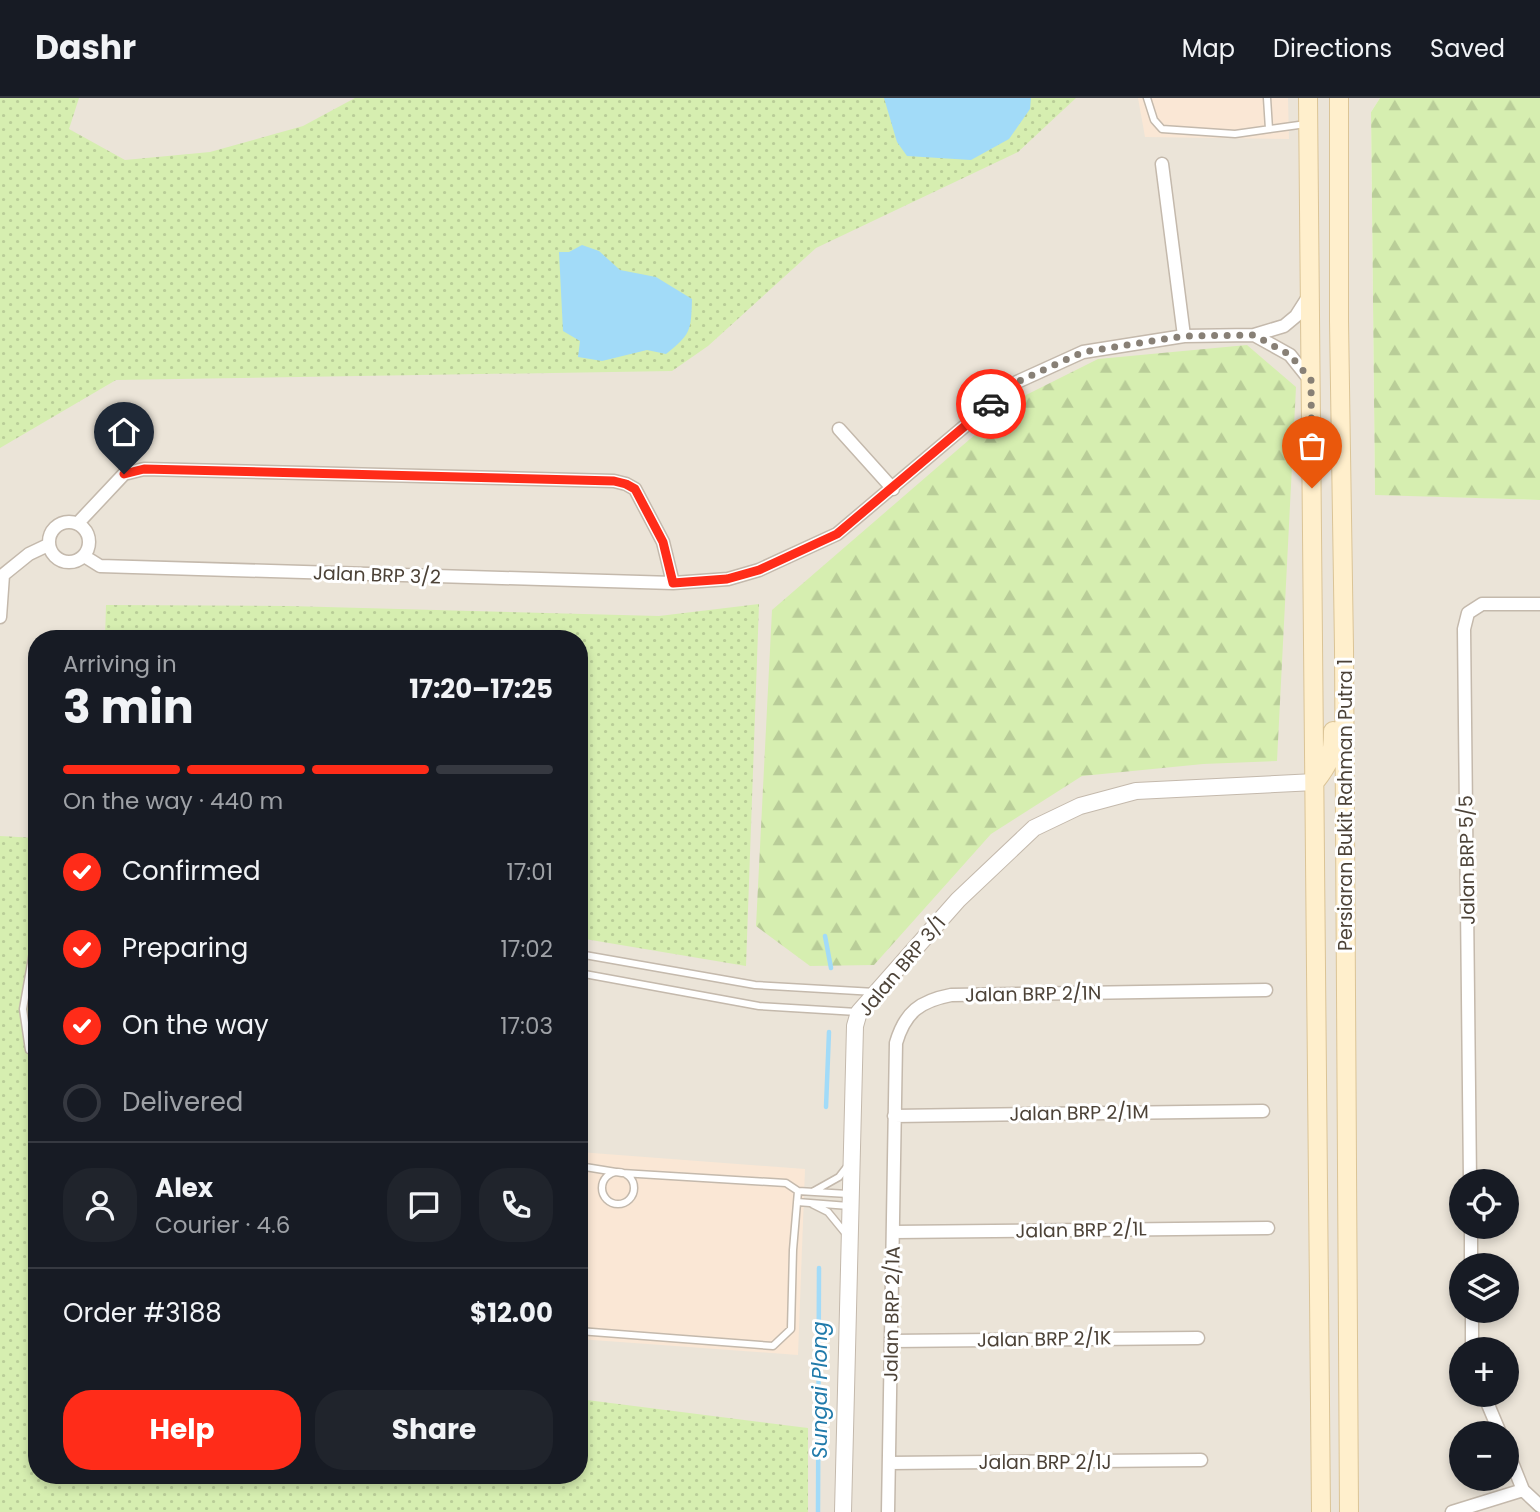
<!DOCTYPE html>
<meta charset="utf-8">
<style>
:root{--surface:#171b24;--page:#20242c;--text:#f1f3f6;--muted:#9ea1a6;--line:#363941;--accent:#ff2c19}
body{margin:0;font-family:Poppins,sans-serif;background:var(--page);color:var(--text);height:100vh;display:flex;flex-direction:column;font-size:26px;white-space:nowrap}
*{box-sizing:border-box;margin:0}
p{font-size:23px;color:var(--muted)}
.icon{flex:none;width:38px;height:38px;fill:none;stroke:currentColor;stroke-width:2;stroke-linecap:round;stroke-linejoin:round}
.map{position:relative;flex:1;overflow:hidden}
.panel{position:absolute;left:28px;top:532px;width:560px;height:854px;display:flex;flex-direction:column;background:var(--surface);border-radius:28px;box-shadow:0 4px 10px #0003}
.panel>*{flex:none}
.buttons{position:absolute;left:1449px;top:1071px;display:grid;gap:14px}
.buttons a{display:grid;place-items:center;width:70px;height:70px;border-radius:50%;background:var(--surface);box-shadow:0 4px 10px #0003;font-size:35px}
.pin{position:absolute;display:grid;place-items:center;width:60px;height:60px;color:#fff;margin:-72px -30px;border-radius:50% 50% 50% 0;rotate:-45deg;box-shadow:0 0 7px #0007}
.pin .icon{rotate:45deg}
.courier{position:absolute;display:grid;place-items:center;width:70px;height:70px;margin:-35px;border:5px solid #ff2c19;border-radius:50%;background:#fff;color:#222;box-shadow:0 2px 9px #0007}
.headline em{font-style:normal;font-weight:700}
.headline div{display:flex;flex-direction:column-reverse}
.headline{display:flex;align-items:center;justify-content:space-between;height:119px;padding:0 35px}
h1{font-size:46px;font-weight:700;line-height:52px}
.bar{display:grid;grid-template-columns:repeat(4,1fr);gap:10px 7px;align-content:center;height:84px;padding:0 35px}
.bar i{height:9px;border-radius:5px;background:var(--line)}
.bar .selected{background:var(--accent)}
.bar p{grid-column:span 4}
.line{display:flex;align-items:center;gap:18px;padding:0 35px;border-top:2px solid var(--line)}
.line div{flex:1}
.round{display:grid;place-items:center;flex:none;width:74px;height:74px;border-radius:28px;background:var(--page)}
ol{padding:0 35px;list-style:none}
li{display:flex;align-items:center;gap:21px;height:77px}
li p{margin-inline-start:auto}
li .icon{padding:7px;border-radius:50%;background:var(--accent);color:#fff;stroke-width:4}
li:last-child{color:var(--muted)}
li i{width:38px;height:38px;border:4px solid var(--line);border-radius:50%}
.button{display:flex;gap:14px;margin-top:auto;padding:14px 35px}
.button a{flex:1;height:80px;border-radius:28px;background:var(--accent);color:#fff;font-size:28px;font-weight:700;line-height:80px;text-align:center}
.button a+a{background:var(--page);color:var(--text)}
header{display:flex;align-items:center;gap:42px;box-sizing:border-box;height:98px;padding:0 35px;background:var(--surface);border-bottom:2px solid var(--line)}
header strong{font-size:33px}
nav{display:flex;gap:38px;margin-inline-start:auto;font-size:24px}
.map>svg:first-child{display:block}
.residential{fill:#ebe4d8;fill-rule:evenodd}
.commercial{fill:#fae7d5}
.green{fill:url(#green-dots)}
.forest{fill:url(#forest-firs)}
.water{fill:#a2dbf8}
.lines{fill:none;stroke-linecap:round;stroke-linejoin:round}
.stream{stroke:#a2dbf8;stroke-width:4.5}
.service-casing{stroke:#c4b9ac;stroke-width:9}
.minor-casing{stroke:#c4b9ac;stroke-width:15}
.tertiary-casing{stroke:#c4b9ac;stroke-width:18}
.secondary-casing{stroke:#dbc496;stroke-width:20}
.service{stroke:#fff;stroke-width:6}
.minor{stroke:#fff;stroke-width:12}
.tertiary{stroke:#fff;stroke-width:16}
.secondary{stroke:#ffefcc;stroke-width:18}
.done{stroke:#888076;stroke-width:7;stroke-dasharray:0 12.6}
.route{stroke:#ff2c19;stroke-width:9}
.labels{text-anchor:middle;dominant-baseline:central;stroke-width:6;stroke-linejoin:round;paint-order:stroke}
.street-label{font-size:19px;fill:#4c4237;stroke:#fff}
.water-label{font-size:21px;font-style:italic;fill:#207aaa;stroke:#fff}
</style>
<header>
<strong>Dashr</strong>
<nav><a>Map</a><a>Directions</a><a>Saved</a></nav>
</header>
<div class="map">
<svg width="1540" height="1414" viewBox="0 0 1540 1414">
<defs>
<pattern id="green-dots" width="8" height="8" patternUnits="userSpaceOnUse" patternTransform="scale(1.75)"><rect width="8" height="8" fill="#d6eeb0"/><path d="M2 2h.1M6 6h.1" fill="none" stroke="#b9cd98" stroke-width="1.8" stroke-linecap="round"/></pattern>
<pattern id="forest-firs" width="22" height="20" patternUnits="userSpaceOnUse" patternTransform="scale(1.75)"><rect width="22" height="20" fill="#d6eeb0"/><path d="M5 1l3.5 6h-7zM16 11l3.5 6h-7z" fill="#b9cd98"/></pattern>
</defs>
<rect width="100%" height="100%" fill="#f7f2eb"/>
<path class="residential" d="M0,0h1380l-9,14 4,382 165,6v1012h-1540zM37,541h542v836h-542zM1461,1083h46v46h-46zM1461,1167h46v46h-46zM1461,1251h46v46h-46zM1461,1335h46v46h-46z"/>
<path class="commercial" d="M1138,0h150l1,41 -144,-2z
M579,1054l226,17 -7,186 -219,-16z"/>
<path class="green" d="M0,0h79l-10,31 56,31 85,-8 93,-26 52,-28h721l-58,54 -202,96 -108,98 -36,25 -556,9 -116,68z
M759,506l-13,362 -167,-28v-299h-474l1,-34 183,1 370,10z
M0,738l37,2v637h542v-76l229,29v84h-808z"/>
<path class="forest" d="M1380,0h160v402l-165,-5 -4,-383z
M1247,247l49,42 -19,374 -74,3 -121,12 -91,58 -117,131 -64,1 -54,-40 16,-316 242,-209 84,-42z"/>
<path class="water" d="M884,0h147l-1,11 -21,30 -38,21 -64,-4 -10,-14z
M582,147l17,6 21,19 36,7 36,22c-1,32 -1,35 -26,55l-19,-4 -45,11 -24,-4 2,-16 -17,-10 -4,-79h10z"/>
<g class="lines">
<path class="stream" d="M825,838l6,32
M826,1009l3,-75
M818,1414l1,-244"/>
<g class="service-casing">
<path id="service" d="M1147,0l7,22 8,9 73,5 71,-10
M1267,0l2,31
M579,856l176,31 120,7
M579,875l180,33 98,6
M29,952l-6,-41 14,-80
M579,1068l43,7 164,10 12,8 -5,59 -2,79 -18,17 -194,-15
M602 1090a16 16 0 1 1 32 0a16 16 0 1 1-32 0Z
M798,1093l50,3
M814,1093l25,-14 10,-13
M797,1104l52,4
M812,1106l16,8 18,22"/>
</g>
<g class="minor-casing">
<path id="minor" d="M1162,66l22,172
M1254,237l36,20 20,25
M839,331l54,60
M49 444a20 20 0 1 1 40 0a20 20 0 1 1-40 0Z
M78,425l46,-49 20,-5 470,12 12,3 9,5 28,53 10,41
M84,458l16,10 573,17 55,-4 31,-9 78,-36 180,-152 66,-30 101,-16 70,-1 30,-9 12,-10 14,-22
M0,519l3,-42 26,-21 19,-9
M894,1018l369,-5
M1470,1083l-6,-552 4,-16 14,-9h58
M1471,1129v38
M894,1134l374,-4
M1472,1213v38
M891,1243l307,-3
M1484,1297l16,38
M1507,1352l16,40 17,16
M889,1365l312,-3
M888,1414l8,-469c9,-31 24,-42 55,-48l315,-5
M1452,1414l71,-22"/>
</g>
<g class="tertiary-casing">
<path id="tertiary" d="M843,1414l12,-486 4,-14 99,-112 76,-72 46,-22 56,-15 179,-9"/>
</g>
<g class="secondary-casing">
<path id="secondary" d="M1308,0l13,1414
M1339,0v223l5,327 5,864
M1315,684c15,-19 18,-27 18,-51"/>
</g>
<use href="#service" class="service"/>
<use href="#minor" class="minor"/>
<use href="#tertiary" class="tertiary"/>
<use href="#secondary" class="secondary"/>
</g>
<g class="lines">
<path class="done" d="M991,306l26,-22 66,-30 101,-16 70,-1 36,20 21,25 1,108"/>
<path class="route" d="M124,376l20,-5 470,12 12,3 9,5 28,53 10,41 54,-4 32,-9 78,-36 154,-130"/>
</g>
<g class="labels">
<g class="street-label">
<text transform="translate(377 477) rotate(2)">Jalan BRP 3/2</text>
<text transform="translate(1345 707) rotate(-90)">Persiaran Bukit Rahman Putra 1</text>
<text transform="translate(1467 762) rotate(-91)">Jalan BRP 5/5</text>
<text transform="translate(902 868) rotate(-50)">Jalan BRP 3/1</text>
<text transform="translate(1033 896) rotate(-1)">Jalan BRP 2/1N</text>
<text transform="translate(1079 1015) rotate(-1)">Jalan BRP 2/1M</text>
<text transform="translate(1081 1132) rotate(-1)">Jalan BRP 2/1L</text>
<text transform="translate(892 1216) rotate(-89)">Jalan BRP 2/1A</text>
<text transform="translate(1044 1241) rotate(-1)">Jalan BRP 2/1K</text>
<text x="1045" y="1364">Jalan BRP 2/1J</text>
</g>
<g class="water-label">
<text transform="translate(819 1292) rotate(-90)">Sungai Plong</text>
</g>
</g>
</svg>
<div class="buttons">
<a><svg class="icon" aria-label="locate" viewBox="0 0 24 24"><circle cx="12" cy="12" r="6"/><path d="M12 2v4M12 18v4M2 12h4M18 12h4"/></svg></a>
<a><svg class="icon" aria-label="layers" viewBox="0 0 24 24"><path d="M12 4l9 5-9 5-9-5zM3 14l9 5 9-5"/></svg></a>
<a>+</a>
<a>−</a>
</div>
<div class="pin" style="left:1312px;top:390px;background:#ea580c"><svg class="icon" aria-label="bag" viewBox="0 0 24 24"><path d="M5 8h14l-1 12H6zM9 8a3 3 0 0 1 6 0"/></svg></div>
<div class="pin" style="left:124px;top:376px;background:#1f2937"><svg class="icon" aria-label="home" viewBox="0 0 24 24"><path d="M3 11l9-7 9 7M6 9v11h12V9"/></svg></div>
<div class="courier" style="left:991px;top:306px"><svg class="icon" aria-label="car" viewBox="0 0 24 24"><path d="M5 17H2v-5l4-1 3-4h7l3 4 3 1v5h-3M9 17h6M6 11h13"/><circle cx="7" cy="17" r="2"/><circle cx="17" cy="17" r="2"/></svg></div>
<section class="panel">
<div class="headline"><div><h1>3 min</h1><p>Arriving in</p></div><em>17:20–17:25</em></div>
<div class="bar"><i class="selected"></i><i class="selected"></i><i class="selected"></i><i></i><p>On the way · 440 m</p></div>
<ol>
<li><svg class="icon" aria-label="check" viewBox="0 0 24 24"><path d="M5 12l5 5 9-10"/></svg>Confirmed<p>17:01</p></li>
<li><svg class="icon" aria-label="check" viewBox="0 0 24 24"><path d="M5 12l5 5 9-10"/></svg>Preparing<p>17:02</p></li>
<li><svg class="icon" aria-label="check" viewBox="0 0 24 24"><path d="M5 12l5 5 9-10"/></svg>On the way<p>17:03</p></li>
<li><i></i>Delivered</li>
</ol>
<div class="line" style="height:126px"><a class="round"><svg class="icon" aria-label="person" viewBox="0 0 24 24"><circle cx="12" cy="8" r="4"/><path d="M4 21q1-7 8-7t8 7"/></svg></a><div><b>Alex</b><p>Courier · 4.6</p></div><a class="round"><svg class="icon" aria-label="chat" viewBox="0 0 24 24"><path d="M4 5h16v11H9l-5 4z"/></svg></a><a class="round"><svg class="icon" aria-label="phone" viewBox="0 0 24 24"><path d="M5 4h4l2 5-3 2q2 4 5 5l2-3 5 2v4C11 20 4 13 5 4z"/></svg></a></div>
<div class="line" style="height:91px"><div>Order #3188</div><b>$12.00</b></div>
<div class="button"><a>Help</a><a>Share</a></div>
</section>
</div>
